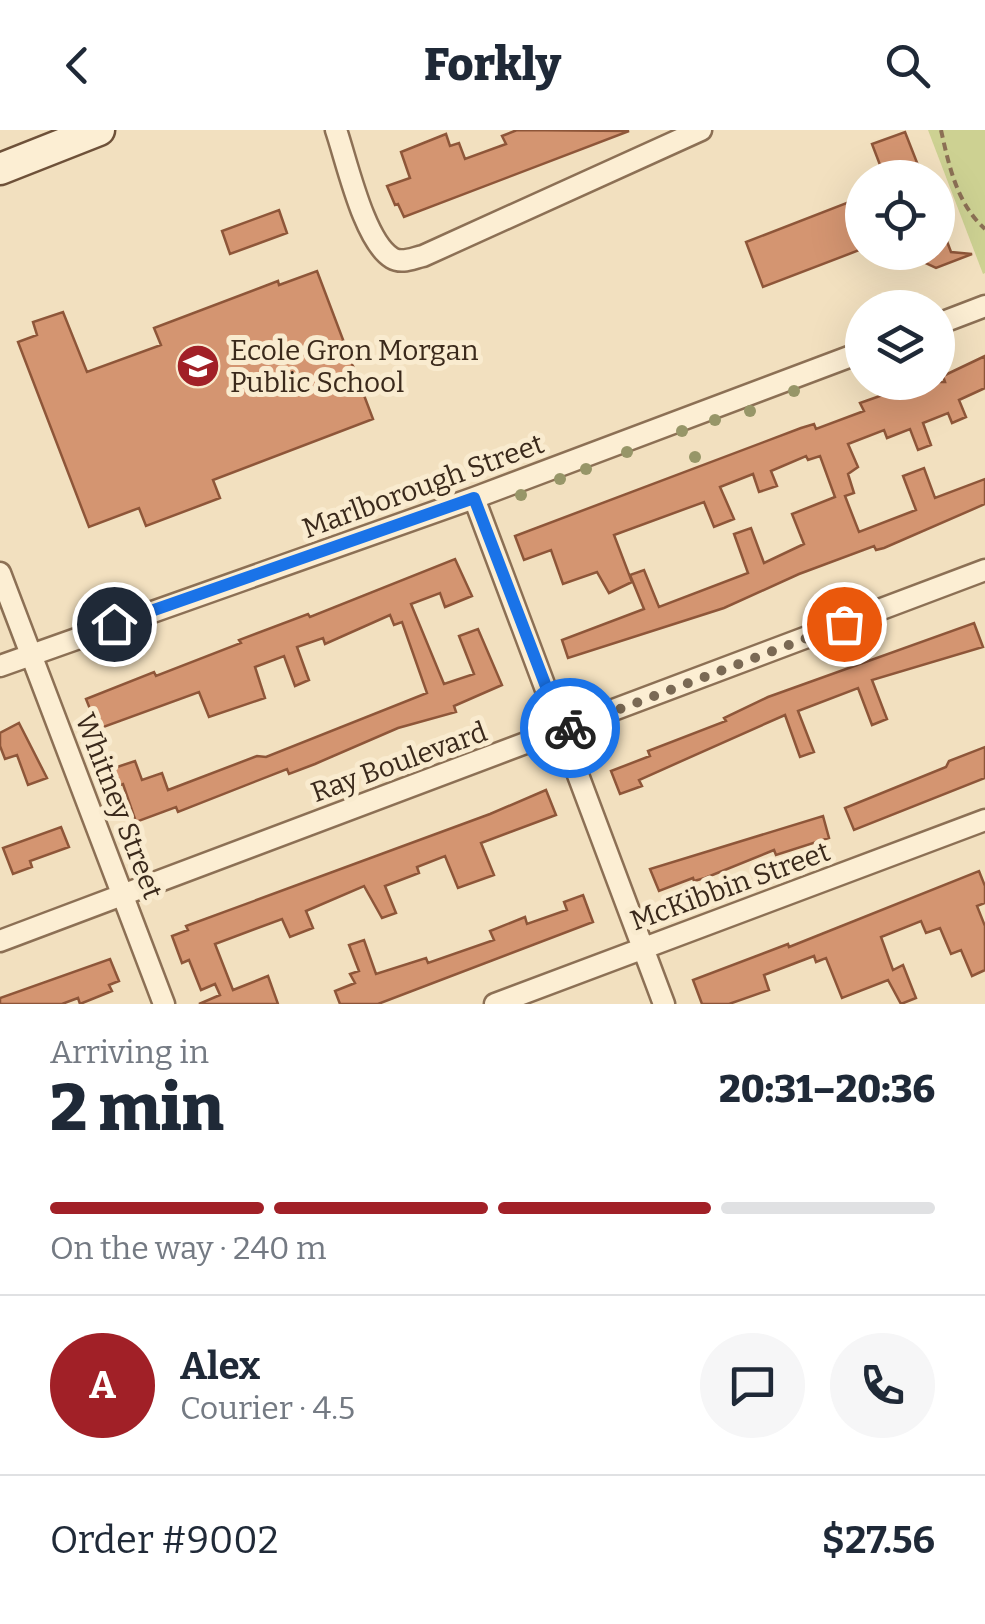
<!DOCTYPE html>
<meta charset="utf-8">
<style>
:root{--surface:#fff;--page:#f6f6f7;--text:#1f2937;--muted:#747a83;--line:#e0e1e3;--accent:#a12027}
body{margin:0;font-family:Bitter,serif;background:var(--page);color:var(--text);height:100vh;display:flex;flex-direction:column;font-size:38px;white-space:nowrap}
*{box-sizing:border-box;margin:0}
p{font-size:32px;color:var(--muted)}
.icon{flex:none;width:55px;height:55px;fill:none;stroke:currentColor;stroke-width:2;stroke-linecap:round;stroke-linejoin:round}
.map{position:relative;height:874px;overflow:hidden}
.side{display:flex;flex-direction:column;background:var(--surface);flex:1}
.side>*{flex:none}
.tools{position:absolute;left:845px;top:30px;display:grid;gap:20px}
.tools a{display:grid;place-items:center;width:110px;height:110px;border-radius:50%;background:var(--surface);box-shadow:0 10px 40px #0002;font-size:50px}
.pin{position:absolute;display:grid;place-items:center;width:85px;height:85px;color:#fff;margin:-42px;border:5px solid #fff;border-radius:50%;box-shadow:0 2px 10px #0007}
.courier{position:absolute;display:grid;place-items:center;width:100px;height:100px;margin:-50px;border:8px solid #1a73e8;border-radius:50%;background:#fff;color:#222;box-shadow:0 2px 12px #0007}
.head em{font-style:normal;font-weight:800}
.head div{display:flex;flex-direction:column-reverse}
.head{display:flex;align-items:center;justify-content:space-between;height:170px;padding:0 50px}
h1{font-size:65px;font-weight:800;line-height:75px}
.bar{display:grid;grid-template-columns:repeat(4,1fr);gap:15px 10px;align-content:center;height:120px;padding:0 50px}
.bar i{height:12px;border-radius:8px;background:var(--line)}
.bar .current{background:var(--accent)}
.bar p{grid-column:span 4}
.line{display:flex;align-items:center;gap:25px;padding:0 50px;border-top:2px solid var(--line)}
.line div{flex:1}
.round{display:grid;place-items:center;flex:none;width:105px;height:105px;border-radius:52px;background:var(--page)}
header{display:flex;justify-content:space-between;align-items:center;height:130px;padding:0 50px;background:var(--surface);font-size:45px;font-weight:800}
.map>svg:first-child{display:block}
.green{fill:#cdd192}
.building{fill:#d49571;stroke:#8e5639;stroke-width:2.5}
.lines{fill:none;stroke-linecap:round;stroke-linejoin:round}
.street-casing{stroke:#8c7055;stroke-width:25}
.secondary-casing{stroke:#6e5139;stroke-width:35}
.path{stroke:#8c7055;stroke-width:4;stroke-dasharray:8 5;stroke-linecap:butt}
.street{stroke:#fceed3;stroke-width:20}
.secondary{stroke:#fceed3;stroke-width:30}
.tree{fill:#979668}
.done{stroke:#7a6954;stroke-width:10;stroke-dasharray:0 18}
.route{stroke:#1a73e8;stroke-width:12}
.labels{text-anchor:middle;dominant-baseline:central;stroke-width:10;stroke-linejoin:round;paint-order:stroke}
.poi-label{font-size:28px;fill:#3a291b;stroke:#f9ebcf;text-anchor:start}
.street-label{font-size:28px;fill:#3a291b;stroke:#f9ebcf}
</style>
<header><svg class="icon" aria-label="back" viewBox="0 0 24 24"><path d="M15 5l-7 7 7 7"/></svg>Forkly<svg class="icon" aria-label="search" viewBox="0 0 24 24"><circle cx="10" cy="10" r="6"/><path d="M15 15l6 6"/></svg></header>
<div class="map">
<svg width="985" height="874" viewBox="0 0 985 874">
<rect width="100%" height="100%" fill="#f2e0bf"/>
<path class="green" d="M928,0h57v143l-2,1z"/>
<path class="building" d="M517,0l112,1 -225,86 -6,-13 -3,1 -8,-19 23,-8 -9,-26 45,-18 4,12 9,-3 6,16 41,-15 -4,-8z
M905,2l18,46h-38l-13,-34z
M862,67v52l-99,38 -17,-45z
M279,80l8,23 -57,21 -8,-23z
M939,90l12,32 21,2 -36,14 -34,-16h36z
M317,141l56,148 -160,61 7,18 -74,28 -7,-18 -50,19 -71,-185 19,-7 -4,-13 30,-10 24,60 74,-27 -7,-17 124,-47 1,4z
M985,226v32l-26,12 7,17 -14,6 -4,-10 -25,10 8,22 -13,5 -8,-21 -23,9 -3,-8 -36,14 10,23 -10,7 6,19 -9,3 14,36 57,-22 -13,-34 21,-8 11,30 50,-19v25l-101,44 -8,2 -2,-4 -75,28 -75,34 -156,50 -6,-18 82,-31 -14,-34 14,-5 15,37 89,-34 -14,-39 17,-6 13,35 40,-19 -12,-30 43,-17 -15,-41 -12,4 -2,-4 -35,15 6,15 -18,6 -6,-18 -33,13 14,32 -20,8 -10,-25 -90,33 18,47 -23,11 -12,-21 -34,12 -12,-34 -27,10 -9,-24 286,-108 13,-4 2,5 48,-18 -4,-8 17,-6 41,-15h27l-2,-6z
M455,429l17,37 -27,11 -5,-14 -29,11 33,80 30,-10 -15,-38 19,-7 24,56 -48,21 2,6 -58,16 -83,36 -26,10 -2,-5 -109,43 -2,-5 -40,15 -13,-38 -6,2 -6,-17 24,-8 7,19 20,-7 6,17 89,-34 9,1 161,-64 -25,-71 -8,3 -4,-10 -65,29 -2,-6 -26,9 12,33 -14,6 -11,-30 -29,11 10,31 -56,19 -10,-25 -101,37 -12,-30 68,-27 2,4 85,-33 -2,-3 69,-26 2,3z
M974,493l9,24 -111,33 15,39 -15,6 -14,-37 -60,23 16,41 -14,5 -15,-42 -146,65 3,6 -22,8 -9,-23 39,-15 -2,-5 78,-30 -2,-3 44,-21z
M19,593l28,55 -19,7 -11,-30 -12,4 -5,-13v-13z
M985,617v31l-131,52 -9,-22 101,-41 3,-6z
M546,660l10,25 -75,28 13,32 -36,13 -13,-32 -28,11 2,6 -34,13 11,27 -14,5 -18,-32 -58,25 7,17 -23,9 -8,-18 -67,25 18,46 35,-14 10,28h-79l21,-9 -5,-11 -14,6 -12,-30 -7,3 -10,-27 16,-6 -2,-4 304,-112z
M823,686l6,22 -53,17 -2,-5 -69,28 -11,3 -1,-3 -34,13 -9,-22z
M61,697l8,20 -39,14 2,6 -19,7 -10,-26z
M979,741l6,15v17l-8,3 8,20v44l-13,6 -11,-26 -10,4 -11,-26 -14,5 -5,-12 -40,16 12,33 10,-5 13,33 -15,6 -13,-24 -46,18 -16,-40 -10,4 -2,-6 -50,19 5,15 -40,14h-27l-9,-24 95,-36 1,3z
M583,765l10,27 -215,82h-38l-5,-13 20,-8 -5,-9 9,-3 -10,-26 15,-5 12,34 50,-16 2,5 66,-23 -4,-9 35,-14 2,7 40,-14 -3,-8z
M110,829l9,22 -10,4 3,6 -32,13 -2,-6 -16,6h-62v-6z"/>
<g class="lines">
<g class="street-casing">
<path id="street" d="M336,0c11,32 28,111 56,128 10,6 21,0 31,-2l278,-126
M938,194l47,-18
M474,368l190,506
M0,443l164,431
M0,536l474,-168 388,-146
M0,811l985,-371
M495,874l490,-184"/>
</g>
<g class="secondary-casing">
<path id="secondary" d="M0,39l99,-39"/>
</g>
<path class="path" d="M941,0c8,36 16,74 44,99"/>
<use href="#street" class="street"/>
<use href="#secondary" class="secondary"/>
</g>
<g class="tree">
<circle cx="794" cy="261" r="6"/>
<circle cx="750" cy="281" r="6"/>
<circle cx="715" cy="290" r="6"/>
<circle cx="682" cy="301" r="6"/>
<circle cx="627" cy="322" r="6"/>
<circle cx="695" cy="327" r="6"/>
<circle cx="586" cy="339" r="6"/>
<circle cx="560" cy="349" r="6"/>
<circle cx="521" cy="365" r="6"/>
</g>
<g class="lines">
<path class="done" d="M570,598l274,-104"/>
<path class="route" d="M114,494l360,-126 89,233 7,-3"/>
</g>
<defs>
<g id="school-disc" transform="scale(2.25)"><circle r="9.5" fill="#a12027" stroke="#f9ebcf"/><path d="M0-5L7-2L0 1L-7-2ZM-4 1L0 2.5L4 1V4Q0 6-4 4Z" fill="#fff"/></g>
</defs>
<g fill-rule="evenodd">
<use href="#school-disc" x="198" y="236"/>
</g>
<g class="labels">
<g class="poi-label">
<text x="230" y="220">Ecole Gron Morgan<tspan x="230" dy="32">Public School</tspan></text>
</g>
<g class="street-label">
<text transform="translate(423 356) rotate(-20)">Marlborough Street</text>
<text transform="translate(399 632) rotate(-20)">Ray Boulevard</text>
<text transform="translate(119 676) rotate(69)">Whitney Street</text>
<text transform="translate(730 756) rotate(-20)">McKibbin Street</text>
</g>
</g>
</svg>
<div class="tools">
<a><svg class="icon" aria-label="locate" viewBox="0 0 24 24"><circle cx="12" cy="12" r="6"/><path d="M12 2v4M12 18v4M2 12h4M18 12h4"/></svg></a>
<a><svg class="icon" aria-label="layers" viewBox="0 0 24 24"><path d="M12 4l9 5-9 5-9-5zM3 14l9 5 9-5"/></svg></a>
</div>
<div class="pin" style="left:844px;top:494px;background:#ea580c"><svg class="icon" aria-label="bag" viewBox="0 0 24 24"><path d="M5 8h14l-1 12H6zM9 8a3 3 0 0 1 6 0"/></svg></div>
<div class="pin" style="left:114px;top:494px;background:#1f2937"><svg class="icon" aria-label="home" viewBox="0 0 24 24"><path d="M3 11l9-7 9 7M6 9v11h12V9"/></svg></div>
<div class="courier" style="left:570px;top:598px"><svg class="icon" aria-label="bike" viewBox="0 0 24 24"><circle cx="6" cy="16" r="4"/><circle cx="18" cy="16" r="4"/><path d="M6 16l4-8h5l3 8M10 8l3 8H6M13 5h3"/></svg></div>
</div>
<section class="side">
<div class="head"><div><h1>2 min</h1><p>Arriving in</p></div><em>20:31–20:36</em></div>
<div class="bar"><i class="current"></i><i class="current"></i><i class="current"></i><i></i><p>On the way · 240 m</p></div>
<div class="line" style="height:180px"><b class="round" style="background:var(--accent);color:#fff">A</b><div><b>Alex</b><p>Courier · 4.5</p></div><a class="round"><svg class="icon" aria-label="chat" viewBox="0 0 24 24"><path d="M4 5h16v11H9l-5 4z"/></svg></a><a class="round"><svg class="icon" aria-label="phone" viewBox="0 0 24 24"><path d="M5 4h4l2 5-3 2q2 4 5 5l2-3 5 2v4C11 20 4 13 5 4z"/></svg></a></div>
<div class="line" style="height:130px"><div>Order #9002</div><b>$27.56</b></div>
</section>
